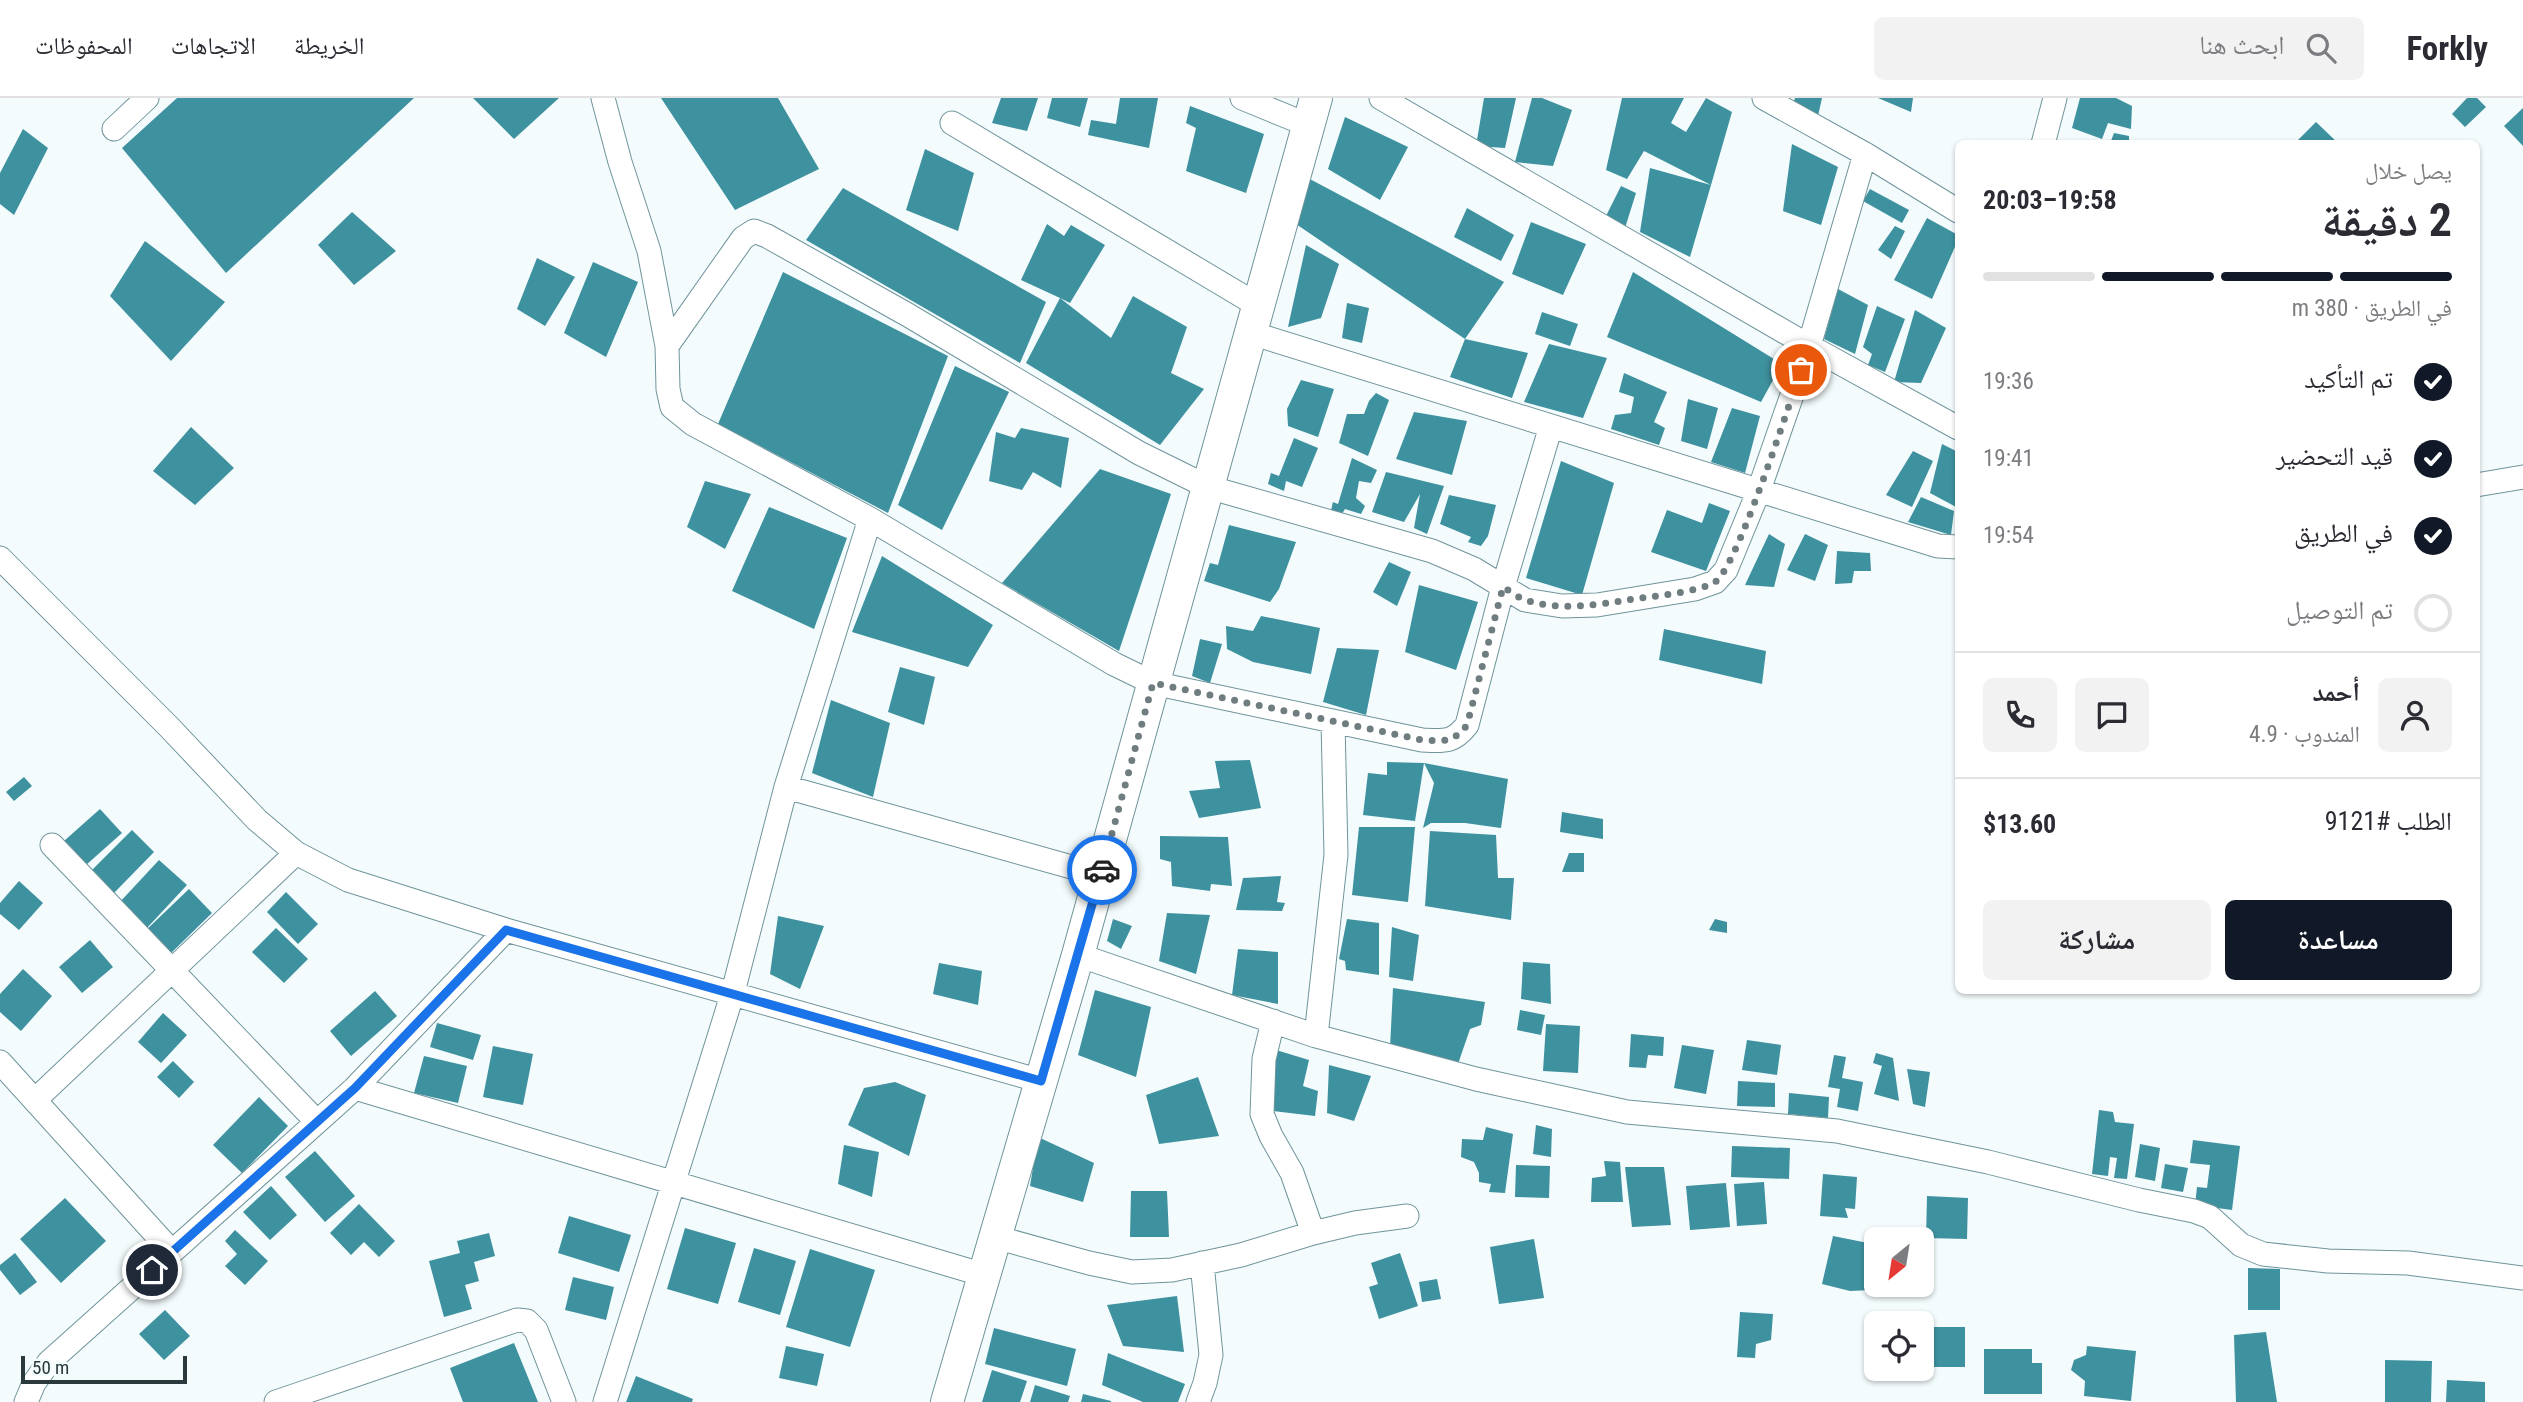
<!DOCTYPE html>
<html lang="ar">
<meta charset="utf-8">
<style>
:root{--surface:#fff;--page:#f2f2f3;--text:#2b2b33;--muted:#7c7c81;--line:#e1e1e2;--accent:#111827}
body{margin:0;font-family:"Roboto Condensed","Noto Naskh Arabic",sans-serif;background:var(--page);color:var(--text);direction:rtl;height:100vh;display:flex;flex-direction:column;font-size:26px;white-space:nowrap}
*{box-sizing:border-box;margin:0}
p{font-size:23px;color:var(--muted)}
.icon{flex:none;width:38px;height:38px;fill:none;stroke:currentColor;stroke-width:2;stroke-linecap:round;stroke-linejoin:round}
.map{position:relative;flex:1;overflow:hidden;direction:ltr}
.sheet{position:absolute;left:1955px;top:42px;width:525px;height:854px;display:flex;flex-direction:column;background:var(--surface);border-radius:10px;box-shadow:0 2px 5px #0004;direction:rtl}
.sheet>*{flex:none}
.needle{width:46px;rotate:210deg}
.tools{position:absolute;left:1864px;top:1129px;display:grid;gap:14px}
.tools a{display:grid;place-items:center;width:70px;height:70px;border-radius:10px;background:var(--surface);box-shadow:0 2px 5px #0004;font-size:35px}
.scale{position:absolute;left:21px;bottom:18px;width:166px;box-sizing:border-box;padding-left:7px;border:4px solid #29393c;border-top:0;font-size:19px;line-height:24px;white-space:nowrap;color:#29393c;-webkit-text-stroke:5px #f3fbfd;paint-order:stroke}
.pin{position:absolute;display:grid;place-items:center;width:60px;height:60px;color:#fff;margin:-30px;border:4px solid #fff;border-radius:50%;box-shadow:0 2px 7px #0007}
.courier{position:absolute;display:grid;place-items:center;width:70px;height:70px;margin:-35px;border:5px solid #1a73e8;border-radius:50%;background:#fff;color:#222;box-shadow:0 2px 9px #0007}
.overview em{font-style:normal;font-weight:700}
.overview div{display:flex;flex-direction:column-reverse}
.overview{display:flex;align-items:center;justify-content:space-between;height:119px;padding:0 28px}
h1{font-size:46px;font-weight:700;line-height:52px}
.bar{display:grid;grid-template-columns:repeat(4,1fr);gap:10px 7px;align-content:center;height:84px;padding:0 28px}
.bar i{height:9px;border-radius:5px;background:var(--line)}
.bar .selected{background:var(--accent)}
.bar p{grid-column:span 4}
.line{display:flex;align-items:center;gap:18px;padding:0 28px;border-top:2px solid var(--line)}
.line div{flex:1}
.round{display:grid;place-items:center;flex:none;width:74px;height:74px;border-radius:10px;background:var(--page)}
ol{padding:0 28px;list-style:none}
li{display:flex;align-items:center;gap:21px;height:77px}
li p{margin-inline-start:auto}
li .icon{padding:7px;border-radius:50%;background:var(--accent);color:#fff;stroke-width:4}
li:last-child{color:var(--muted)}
li i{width:38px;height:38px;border:4px solid var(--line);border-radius:50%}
.cta{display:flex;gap:14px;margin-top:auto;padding:14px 28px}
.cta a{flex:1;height:80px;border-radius:10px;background:var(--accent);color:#fff;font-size:28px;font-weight:700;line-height:80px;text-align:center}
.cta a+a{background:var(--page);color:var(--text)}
header{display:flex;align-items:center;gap:42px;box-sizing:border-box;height:98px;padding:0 35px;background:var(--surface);border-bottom:2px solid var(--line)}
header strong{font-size:33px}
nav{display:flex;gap:38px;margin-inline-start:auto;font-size:24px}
.search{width:490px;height:63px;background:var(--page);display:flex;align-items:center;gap:18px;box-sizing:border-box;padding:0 24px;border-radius:10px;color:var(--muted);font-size:26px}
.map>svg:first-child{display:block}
.building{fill:#3e919e}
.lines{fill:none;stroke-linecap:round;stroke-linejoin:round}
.street-casing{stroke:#6f949b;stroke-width:25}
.secondary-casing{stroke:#6f949b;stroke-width:34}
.street{stroke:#fff;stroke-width:23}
.secondary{stroke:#fff;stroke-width:32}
.done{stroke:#707d80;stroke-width:7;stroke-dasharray:0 12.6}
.route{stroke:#1a73e8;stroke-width:9}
</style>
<header>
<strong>Forkly</strong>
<div class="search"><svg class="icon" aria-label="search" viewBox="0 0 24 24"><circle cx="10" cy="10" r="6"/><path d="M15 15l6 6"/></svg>ابحث هنا</div>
<nav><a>الخريطة</a><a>الاتجاهات</a><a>المحفوظات</a></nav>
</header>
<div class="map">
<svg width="2523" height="1304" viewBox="0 0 2523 1304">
<rect width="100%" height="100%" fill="#f3fbfd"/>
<path class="building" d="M177,0h237l-188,175 -104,-125z
M473,0h86l-45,41z
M661,0h117l41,71 -84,41z
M1001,0h37l-11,33 -35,-8z
M1052,0h36l-8,29 -33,-9z
M1120,0h38l-9,50 -61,-13 3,-15 25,4z
M1484,0h32l-11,50 -29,-2z
M1532,0h10l30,12 -19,56 -38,-4z
M1622,0h62l-13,25 15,9 20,-34 26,14 -21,73 -67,-34 -17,28 -21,-9z
M1795,0h27l-4,18 -25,-12z
M1878,0h35l-2,14z
M2080,0h36l16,8 -1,23 -23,-6 -6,16 -30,-11z
M2467,0h10l9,9 -21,20 -13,-13z
M1190,8l74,28 -18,59 -60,-22 10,-43 -10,-5z
M2523,10v38l-19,-20z
M1345,19l63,30 -28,53 -52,-31z
M2316,24l23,22h-45z
M23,31l25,19 -34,67 -14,-11v-31z
M2114,35l15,3v8l-18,-3z
M1792,46l46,23 -17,58 -38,-14z
M925,51l49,24 -16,58 -52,-21z
M1650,70l61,17 -21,72 -50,-25z
M1306,79l198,105 -39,57 -169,-115z
M1621,88l15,7 -11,35 -20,-10z
M843,90l203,114 -26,61 -214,-123z
M1870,91l39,21 -7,13 -39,-22z
M1467,110l47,27 -13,26 -47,-24z
M352,114l44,39 -42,34 -36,-40z
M1927,120l31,17v5l-26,59 -38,-19z
M1531,124l55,22 -23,51 -51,-21z
M1047,126l17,12 7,-11 34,20 -35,58 -10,-5 51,40 22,-42 54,31 -16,46 33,16 -44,56 -134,-82 34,-65 -39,-18z
M1895,128l10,5 -14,28 -13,-9z
M145,143l80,61 -54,59 -61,-65z
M1306,147l33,19 -18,54 -33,9z
M537,160l38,19 -30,49 -28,-17z
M593,164l45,20 -32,75 -42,-24z
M783,174l165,84 -60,157 -170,-89z
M1633,174l149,92 -21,38 -154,-65z
M1838,191l30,16 -13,49 -31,-15z
M1347,205l22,5 -7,35 -20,-5z
M1877,208l28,13 -20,53 -17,-7 4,-11 -9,-7z
M1915,212l31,18 -25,55 -27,-1z
M1542,214l36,12 -8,22 -35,-12z
M1465,241l63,14 -16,45 -62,-21z
M1549,246l58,14 -24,60 -59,-16z
M955,268l54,26 -67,138 -44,-25z
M1624,275l43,19 -13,30 11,6 -6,17 -48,-16 4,-14 16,-2 3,-16 -15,-5z
M1301,282l33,9 -16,48 -30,-11 -1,-17z
M1376,295l13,7 -21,56 -29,-13 8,-29h17l5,-13z
M1688,301l30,9 -11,41 -26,-8z
M1732,310l28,8 -15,57 -34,-11z
M1414,314l53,9 -15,54 -56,-16z
M191,329l43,41 -39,37 -42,-34z
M1021,330l48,10 -8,50 -28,-16 -11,18 -33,-9 7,-49 19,6z
M1294,340l24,10 -16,39 -16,-6 -2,10 -16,-7 3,-11 8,3z
M1942,346l16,8v56l-28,-15z
M1913,353l20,10 -21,46 -26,-12z
M1352,360l25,12 -6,13 -12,-2 -3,17 9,8 -4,8 -16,-5 -5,8 -10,-2 3,-13 5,2z
M1561,363l53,22 -32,112 -56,-17z
M1100,371l71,25 -52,157 -117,-68z
M1386,374l58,14 -17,48 -13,-6 6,-34 -16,28 -32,-10z
M705,383l46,13 -26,55 -38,-22z
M1449,397l47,10 -8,31 -7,10 -13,-4 3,-5 -31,-13z
M1921,399l33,14 -3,24 -43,-13z
M1709,405l21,8 -24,60 -55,-19 16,-42 35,13z
M769,409l78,31 -33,91 -82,-38z
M1229,427l67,17 -17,47 -9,13 -66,-21 6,-18 8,2z
M1769,436l16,10 -11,43 -29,-2z
M1805,436l23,11 -13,36 -28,-11z
M1837,453l33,2 1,18h-17l-2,12 -17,1z
M882,458l111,69 -25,42 -116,-35z
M1389,464l22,10 -14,34 -24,-14z
M1419,487l59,17 -22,68 -51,-18z
M1261,518l59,12 -9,46 -58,-12 -26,-13 -1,-23 27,5z
M1664,531l102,22 -4,33 -103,-24z
M1200,541l22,5 -12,39 -18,-7z
M1337,550l42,2 -13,65 -43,-13z
M900,569l35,10 -11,48 -36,-13z
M831,602l59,23 -17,74 -61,-24z
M1250,662l11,48 -62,10 -10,-27 31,-3 -5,-27z
M1387,664l37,1 84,16 -7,49 -36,-5h-34l-8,5 11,-45 -10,-20 -9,58 -52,-6 5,-42 19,2z
M24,679l8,9 -18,15 -8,-9z
M100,711l22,24 -36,32 -22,-24z
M1562,714l41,7v20l-43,-7z
M1359,729h56l-7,75 -56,-7z
M132,732l22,22 -40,41 -23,-22z
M1430,733l66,4 2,43h16l-3,42 -86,-14z
M1160,738l68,1 4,49 -21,-2 -1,7 -38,-5 -1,-24 -11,-3z
M1569,755h15v19h-22z
M159,762l28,25 -41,44 -27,-26z
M1281,778l-4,26 8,1 -3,8 -46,-1 7,-32z
M19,783l24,22 -24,27 -19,-16v-11z
M189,791l23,24 -45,44 -24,-24z
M286,794l32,32 -20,20 -31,-32z
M1167,815l43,2 -14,59 -37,-13z
M778,818l46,10 -24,63 -30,-15z
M1113,821l19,7 -11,23 -14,-8z
M1347,821l32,4v52l-33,-5 -1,-9 -6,-2z
M1715,821l12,3v11l-18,-3z
M1392,829l27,8 -6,46 -24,-4z
M276,830l32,31 -24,24 -32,-31z
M90,842l23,27 -31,26 -23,-26z
M1238,851l40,3v52l-46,-9z
M1523,864l27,2 1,40 -30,-5z
M939,865l43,8 -4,34 -45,-11z
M23,871l29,27 -31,35 -21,-19v-18z
M1393,890l92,14 -4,23 -11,4 -12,35 -68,-16z
M1095,892l56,17 -15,70 -58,-22z
M375,893l22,25 -46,40 -21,-25z
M1520,912l25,5 -4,20 -24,-5z
M163,915l24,22 -26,28 -23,-21z
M437,925l44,12 -8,25 -43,-13z
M1546,926l34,2 -2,47 -35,-2z
M1631,936l33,3 -1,19 -15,-1 -2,13 -17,-1z
M1747,942l34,5 -4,30 -35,-5z
M1682,947l32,5 -8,44 -32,-6z
M493,948l40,8 -10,51 -40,-8z
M1276,952l33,10 -6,26 15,5 -3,25 -42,-5z
M1876,955l17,5 6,43 -25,-7 8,-28 -9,-3z
M1834,957l12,2 -4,21 21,4 -5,29 -21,-4 3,-18 -12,-2z
M424,958l43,10 -9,37 -44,-10z
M173,963l21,21 -15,16 -22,-21z
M1329,967l42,11 -17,45 -27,-8z
M1907,971l23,3 -5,35 -12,-3z
M1198,979l21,59 -60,8 -13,-49z
M1738,983l37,2v24l-38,-1z
M895,984l31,13 -17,61 -61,-31 16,-37z
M1789,995l40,4 -1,21 -40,-4z
M259,999l29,29 -46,47 -29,-28z
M2099,1012l14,2 2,10 19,2 -7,55 -13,-1 3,-20 -7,-1 -2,19 -16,-2z
M1536,1027l16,4 -1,28 -18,-3z
M1486,1029l27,7 -8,59 -16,-1 2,-8 -12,-2v-9l-5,-11 -13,-5 1,-18 21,1z
M1038,1039l56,26 -11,39 -53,-16z
M2193,1042l47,6 -8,64 -37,-5 2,-18 10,1 3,-23 -20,-2z
M2140,1046l20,4 -5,33 -20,-4z
M844,1047l35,7 -7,45 -34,-13z
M1732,1048l58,2 -1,31 -58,-2z
M315,1053l40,45 -30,26 -40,-45z
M1604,1063l16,1 3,40h-32l1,-24 14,-2z
M2165,1066l23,4 -5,24 -22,-4z
M1516,1067l34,1 -1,32 -34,-1z
M1625,1069h39l7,58 -39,2z
M1823,1076l34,3 -2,32 -10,-1 3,10 -28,-2z
M1764,1084l3,42 -30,2 -3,-42z
M1726,1085l4,44 -40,3 -4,-44z
M271,1088l26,29 -27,25 -27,-28z
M1131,1093h36l2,46h-39z
M1927,1098l41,2 -1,41 -41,-1z
M65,1100l41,43 -45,42 -41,-44z
M359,1106l36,37 -16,16 -15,-15 -13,13 -21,-22z
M569,1118l62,19 -12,37 -61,-19z
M685,1130l51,15 -18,61 -51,-15z
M235,1132l33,31 -23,24 -20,-19 12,-12 -12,-13z
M489,1135l6,23 -21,6 5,19 -14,4 7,24 -28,8 -15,-56 31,-8 -3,-12z
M1833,1138l35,7 4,47 -22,1 -28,-7z
M1534,1141l10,59 -45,6 -9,-57z
M754,1150l42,13 -16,54 -42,-13z
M810,1151l65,21 -25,77 -64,-20z
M15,1155l22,29 -17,13 -20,-25v-5z
M1400,1155l18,53 -39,13 -10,-32 9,-3 -7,-21z
M2248,1170l32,1v41h-32z
M573,1179l41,10 -8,33 -41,-10z
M1437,1181l4,20 -19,3 -3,-20z
M1177,1198l7,56 -61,-6 -16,-41z
M165,1212l25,26 -26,24 -25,-26z
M1740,1214l33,2 -2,26 -15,4 -1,14 -18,-1z
M1922,1229h43v40h-43z
M994,1230l82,21 -9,37 -82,-22z
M2266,1234l11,70h-41l-2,-67z
M514,1245l24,59h-75l-13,-34z
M786,1248l38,8 -7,32 -38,-8z
M2087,1248l49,5 -5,50 -47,-5 1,-15 -14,-11 3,-10 12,-5z
M1984,1251h48v14h10v31h-58z
M1108,1255l77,31 -7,18h-35l-41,-17z
M2385,1262l47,1 -1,41h-46z
M992,1272l35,11 -7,21h-38z
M636,1278l57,23 -1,3h-66z
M2447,1282l38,2v20h-39z
M1035,1287l35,11 -2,6h-38z
M1083,1296l28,7v1h-30z"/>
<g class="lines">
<g class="street-casing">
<path id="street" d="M603,0l17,64 29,89 18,95 1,43 4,18 21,17 177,95 244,145 39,19 269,57c22,1 31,3 45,-15l36,-138 48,-161
M1242,0l66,27
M1381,0l428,248 149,82
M1764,0l101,56 93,57
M952,25l307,183
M114,31l33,-31
M2043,46l12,-46
M1251,235l687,213 20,1
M667,248l76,-108 11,-7 13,5 141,79 231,138 69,34 224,64 42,18 51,31 37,6 35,-1 98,-16 20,-7 11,-12 33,-80 50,-144 56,-192
M2476,387l47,-8
M0,460l169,169 88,93 39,33 52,27 158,50 535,151
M786,689l314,88
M52,747l265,277
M1078,857l238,81 160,43 151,33 210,19 151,31 151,38 55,11 16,6 31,28 22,9 65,7 80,2 115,15
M1273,923l-9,38 -2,55 9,22 21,37 21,60
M1316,938l20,-181 -3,-134
M0,964l172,190
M355,990l629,187
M35,1002l261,-247
M995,1139l94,26 43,9 40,-2 69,-15 72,-22 42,-10 52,-7
M26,1304l8,-19 15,-21 306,-274 151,-158
M276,1304l241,-82 10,1 9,9 28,72
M605,1304l128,-410 53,-205 84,-268
M1198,1304l7,-19 6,-28 -9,-92"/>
</g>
<g class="secondary-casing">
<path id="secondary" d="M947,1304l131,-447 238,-857"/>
</g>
<use href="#street" class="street"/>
<use href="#secondary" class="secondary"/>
</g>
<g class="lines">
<path class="done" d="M1102,772l51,-187 269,57c22,1 31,3 45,-15l36,-138c7,4 15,11 23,13 29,10 65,6 95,1 22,-4 77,-8 94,-19 22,-14 74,-178 86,-212"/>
<path class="route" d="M152,1172l203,-182 151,-158 535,151 61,-211"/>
</g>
</svg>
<div class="tools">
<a><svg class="needle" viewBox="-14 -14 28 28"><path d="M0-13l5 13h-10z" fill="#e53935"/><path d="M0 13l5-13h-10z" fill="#7c7c81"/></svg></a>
<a><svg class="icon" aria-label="locate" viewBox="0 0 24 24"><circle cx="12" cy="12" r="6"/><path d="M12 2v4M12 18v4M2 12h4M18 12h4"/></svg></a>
</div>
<div class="scale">50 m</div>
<div class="pin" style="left:1801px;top:272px;background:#ea580c"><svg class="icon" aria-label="bag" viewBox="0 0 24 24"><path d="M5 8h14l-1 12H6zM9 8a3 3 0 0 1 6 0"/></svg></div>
<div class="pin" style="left:152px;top:1172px;background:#1f2937"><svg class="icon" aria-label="home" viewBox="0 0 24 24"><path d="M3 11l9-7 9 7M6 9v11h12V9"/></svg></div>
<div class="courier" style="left:1102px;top:772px"><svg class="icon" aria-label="car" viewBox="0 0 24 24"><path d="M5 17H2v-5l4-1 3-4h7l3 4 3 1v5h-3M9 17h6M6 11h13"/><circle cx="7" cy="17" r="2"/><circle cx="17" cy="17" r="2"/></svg></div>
<section class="sheet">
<div class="overview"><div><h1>2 دقيقة</h1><p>يصل خلال</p></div><em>19:58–20:03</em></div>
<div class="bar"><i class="selected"></i><i class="selected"></i><i class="selected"></i><i></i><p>في الطريق · 380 m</p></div>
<ol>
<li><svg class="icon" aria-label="check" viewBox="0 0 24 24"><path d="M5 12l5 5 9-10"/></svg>تم التأكيد<p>19:36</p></li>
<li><svg class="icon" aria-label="check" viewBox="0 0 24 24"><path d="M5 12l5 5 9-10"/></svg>قيد التحضير<p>19:41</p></li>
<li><svg class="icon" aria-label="check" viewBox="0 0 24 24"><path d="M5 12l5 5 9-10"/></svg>في الطريق<p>19:54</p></li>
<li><i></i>تم التوصيل</li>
</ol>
<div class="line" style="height:126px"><a class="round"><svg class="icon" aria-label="person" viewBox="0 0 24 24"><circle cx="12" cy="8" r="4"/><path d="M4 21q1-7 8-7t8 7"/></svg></a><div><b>أحمد</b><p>المندوب · 4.9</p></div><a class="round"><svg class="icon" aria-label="chat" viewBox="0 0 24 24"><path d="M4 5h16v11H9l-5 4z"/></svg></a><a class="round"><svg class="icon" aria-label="phone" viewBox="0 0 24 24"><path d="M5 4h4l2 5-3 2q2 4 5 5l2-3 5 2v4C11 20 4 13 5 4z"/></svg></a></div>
<div class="line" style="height:91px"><div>الطلب #9121</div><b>$13.60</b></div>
<div class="cta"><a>مساعدة</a><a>مشاركة</a></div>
</section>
</div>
